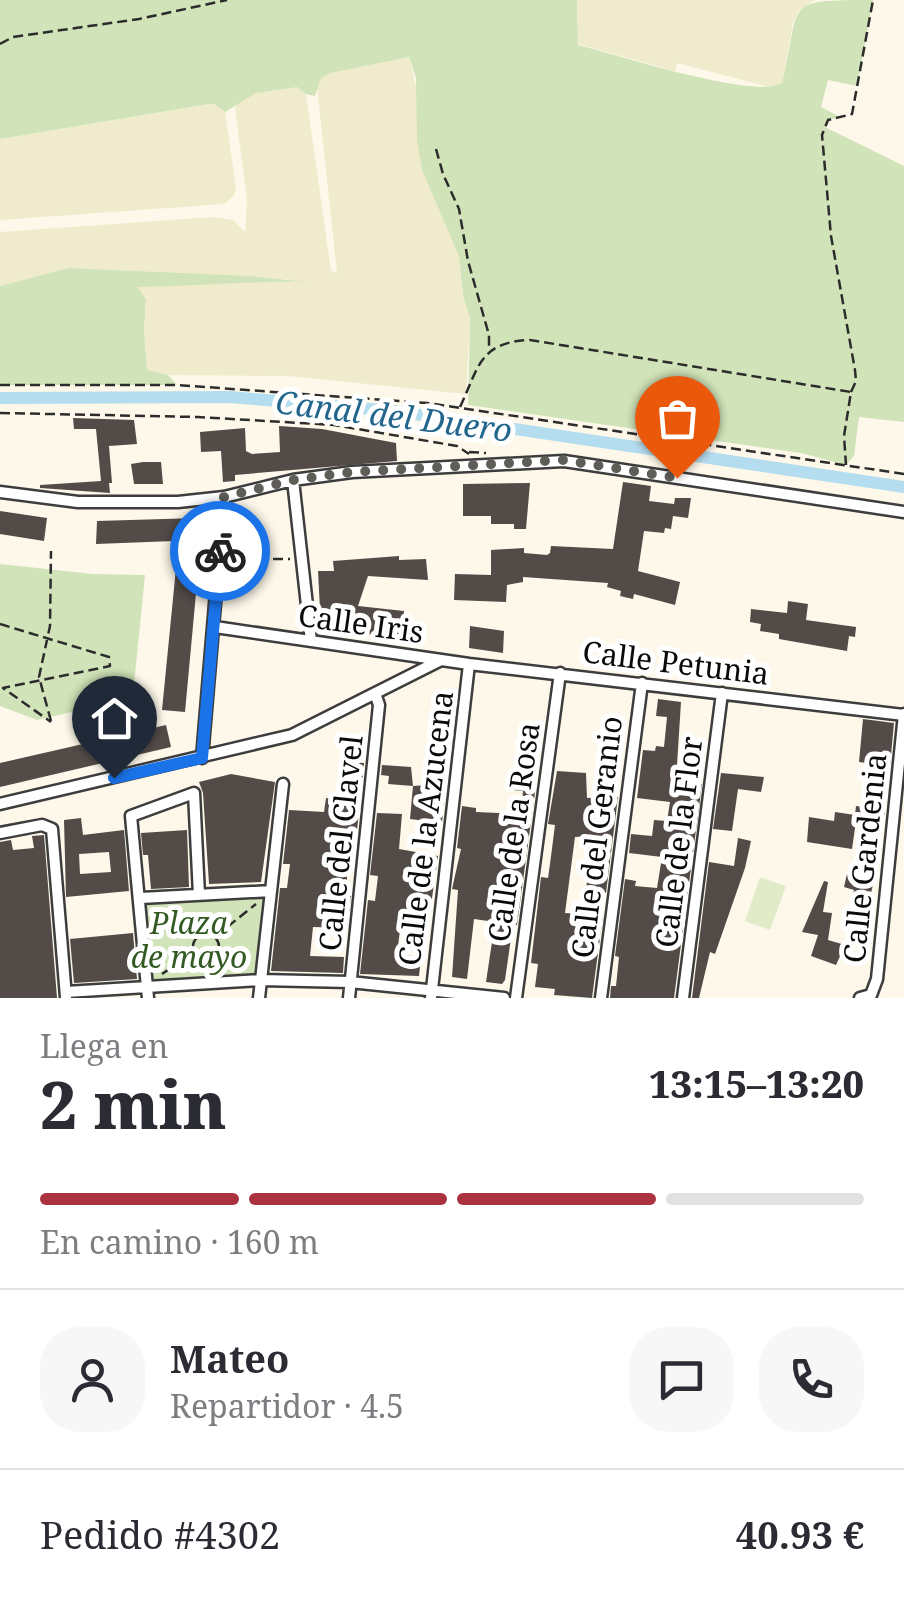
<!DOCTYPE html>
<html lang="es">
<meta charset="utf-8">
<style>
:root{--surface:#fff;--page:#f7f7f7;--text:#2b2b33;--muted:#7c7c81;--line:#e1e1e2;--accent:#ab323f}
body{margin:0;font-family:"Noto Serif",serif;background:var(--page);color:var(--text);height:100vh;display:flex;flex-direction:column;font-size:38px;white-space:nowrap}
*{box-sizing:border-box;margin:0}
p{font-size:32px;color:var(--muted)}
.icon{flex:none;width:55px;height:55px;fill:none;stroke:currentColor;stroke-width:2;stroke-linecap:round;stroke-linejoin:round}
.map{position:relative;height:998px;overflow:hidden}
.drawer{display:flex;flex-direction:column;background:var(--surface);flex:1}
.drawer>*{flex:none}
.pin{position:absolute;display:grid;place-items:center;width:85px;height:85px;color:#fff;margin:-102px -42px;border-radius:50% 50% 50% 0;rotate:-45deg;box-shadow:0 0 10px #0007}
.pin .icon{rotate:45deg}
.courier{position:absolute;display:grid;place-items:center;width:100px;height:100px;margin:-50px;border:8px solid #1a73e8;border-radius:50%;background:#fff;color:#222;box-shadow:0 2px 12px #0007}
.summary em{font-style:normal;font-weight:800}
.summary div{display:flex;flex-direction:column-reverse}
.summary{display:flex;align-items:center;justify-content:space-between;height:170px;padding:0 40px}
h1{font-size:65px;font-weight:800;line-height:75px}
.bar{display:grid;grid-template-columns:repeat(4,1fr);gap:15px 10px;align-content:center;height:120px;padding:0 40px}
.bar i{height:12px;border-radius:8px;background:var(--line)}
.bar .selected{background:var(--accent)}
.bar p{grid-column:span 4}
.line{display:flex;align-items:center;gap:25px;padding:0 40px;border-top:2px solid var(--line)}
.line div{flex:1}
.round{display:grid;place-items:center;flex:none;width:105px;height:105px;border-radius:40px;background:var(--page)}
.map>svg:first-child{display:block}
.farmland{fill:#f0ebcd}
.green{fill:#d1e3b8}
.pitch{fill:#e1ebc8}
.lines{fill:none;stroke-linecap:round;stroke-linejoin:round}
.canal{stroke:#b4ddef;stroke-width:12}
.building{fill:#524b48;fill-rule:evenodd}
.street-casing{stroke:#3d3d3d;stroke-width:15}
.path{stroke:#2c2c2c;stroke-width:2.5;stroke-dasharray:10 5;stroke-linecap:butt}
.street{stroke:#fff;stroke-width:10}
.done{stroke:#5f5d58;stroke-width:10;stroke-dasharray:0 18}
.route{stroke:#1a73e8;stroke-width:12}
.labels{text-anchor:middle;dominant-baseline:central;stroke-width:10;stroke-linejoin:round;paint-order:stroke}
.street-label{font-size:30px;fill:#0a0a0a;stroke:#fff}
.park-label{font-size:30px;font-style:italic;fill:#325a22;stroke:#fff}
.water-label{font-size:32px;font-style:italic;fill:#22668e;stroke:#fff}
</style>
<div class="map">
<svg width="904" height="998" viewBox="0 0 904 998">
<rect width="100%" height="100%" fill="#fdf8ea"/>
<path class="farmland" d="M577,0h238l-16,10 -6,12 -11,61 -8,5 -97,-25 -2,8 -97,-27z
M409,57l43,179 7,20 4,40 7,22 -4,76 -178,-18 -120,-1 -21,-5 -3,-41 2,-30 -10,-12 154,-7 -38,-4 -182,-8 -70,18v-54l213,-15 20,3 12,12 2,-33 -12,-91 1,-5 20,-10 30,-7 11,1 9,7 25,177 6,2 -20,-186 4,-9 10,-5z
M209,104h5l11,8 11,76 -2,8 -10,8 -224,16v-81z"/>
<path class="green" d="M0,0h577l1,45c37,9 177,55 204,38 20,-82 -2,-83 91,-83l-16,86 -29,-6 -7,27 19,10 -12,3 -3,7 79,39v256l-45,-5 -5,39 -8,9 -45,-12 -333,-48 2,-87 -7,-22 -4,-40 -37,-86 -5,-30 -1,-62 -7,-21 -78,16 -10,5 -6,18 -9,-2 -9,-7 -41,6 -31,19 -11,-8h-5l-209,35z
M69,268l183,8 54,6c-57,-1 -112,4 -169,5l9,12 -2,30 3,41 21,5 9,10h-177v-99z
M0,564l93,10 52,1 -13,129 -21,-1 -74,17 -37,-14z
M271,891l-10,89 -115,5 -5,-87z"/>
<path class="pitch" d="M760,877l26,9 -16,44 -25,-9z"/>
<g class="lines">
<path class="canal" d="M0,398l230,-1 164,14 510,76"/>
</g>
<path class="building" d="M73,418l61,2 3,24 -28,2 3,37h-3l1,10 -70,-5v-3l61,-4 -5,-52h-22z
M279,426l43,3 74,14 1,18 -162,14v6l-12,1 -2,-31 -20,1 -1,-20 45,-4 1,23 6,3 28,-2z
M143,462h18l2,22h-29l-3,-20z
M623,482l28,4 -2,15 25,3 1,-6h16l-3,20 -15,-2 -2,13 -6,-1 -1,5 -20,-2 -6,40 42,11 -5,23 -41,-11 -1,5 -13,-3 1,-5 -14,-4 1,-4 -85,-6v5l-16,3 -1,17 -52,-2 1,-26 36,1v-25l33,-2v5l23,2 3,-2 1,-7 62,3z
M530,483l-4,46h-12v-5h-23v-8h-28v-32z
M0,511l47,7 -3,23 -44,-7z
M198,518l2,22 -104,4 1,-23z
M399,556v4l27,-1 2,21 -60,-4 -10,30 46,5 -2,27 -81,-9 -3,-58h16l-1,-10z
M177,558l22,3 -14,151 -23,-2z
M788,601l20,3 -2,16 50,7 -1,10 -6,-1 -2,15 -68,-12v-5l-19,-3 1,-7 -11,-2 1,-13 36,4z
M470,626l34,5 -1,22 -34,-5z
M658,699l23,3 -5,79 26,3 -28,214h-64l1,-12h5l3,-29 -4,-1 10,-77 11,2 -1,5 22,2 5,-31 -33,-4 2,-19 21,2 2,-16 13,1 3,-19 -33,-4 6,-48 12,1 1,-5 8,1 3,-30 -11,-1z
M863,719l31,4 -4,43 -31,-4z
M166,725l5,22 -171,40v-24z
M346,761l18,2 -8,77 -7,-1 -3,57h5l-4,32 -34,-1 -3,29 34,1 -1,16 -72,-2 9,-83h7l3,-24h-7l6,-54 35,2 2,-14 13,2v-8h4z
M382,765l29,2 2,19 -25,-2 1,-8 -8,-1z
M516,768l20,3 -1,21 -18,133 -4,-1 -8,56 -3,4 -16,-2 9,-60 -21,-3 -7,60 -15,-2 6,-87 -6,-1 9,-40 -4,-1 5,-42 14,2v4l45,2 2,-23 -10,-1z
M557,771l29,2 1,25 31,-1 -12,96 -20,-2 2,-19 12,1 3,-22 -11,-1 2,-14 -19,1 -10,76 38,2 -11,83 -38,-3 1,-6 -20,-2 3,-23 -7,-1 10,-86 7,1 2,-14 5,-39 -7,-1z
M721,773l43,4 -3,15 -23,-3 -6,42 -19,-2z
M231,774l44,8 -14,100 -52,2 -6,-91 -4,-11z
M442,784l-1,16 3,1 -2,22 -32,-4 3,-33z
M856,806l29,4 -2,15 -27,-4 -4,28 -45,-7 2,-25 25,4 1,-9 20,3z
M377,813l25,1 -3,35 39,7 -11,77 -27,-3 -3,24 24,3 -2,19 -59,-2 8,-74 7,1 3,-25 -8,-1z
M81,818l2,17 41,-5 5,61 -63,6 -2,-77zM109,852l2,20 -31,2 -1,-20z
M187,830l2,57 -38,2 -3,-34h-5l-2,-22z
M44,835l13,163h-57v-156l11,-2 2,10 21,-2 -2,-12z
M738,838l13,3 -6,27 -30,86 -5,-2 -11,46h-7l17,-136 25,4z
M847,874l27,7 -6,24 -16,-3 2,-12 -10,-3z
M824,881l4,1 -5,30 9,1 -4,27 17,5 -9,20 -25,-9 7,-21 -16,-3z
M133,933l4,46 -63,4 -4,-44z"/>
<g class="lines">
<g class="street-casing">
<path id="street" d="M293,480l18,161
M0,492l78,10h100l46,-5 69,-17 59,-8 212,-11 340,51
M215,627l254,37 435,51
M202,758l22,-261
M0,804l292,-69 149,-75
M0,833l42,-8 10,4 14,168
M141,898l130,-7
M66,992l195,-12 89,2 154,16
M148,998l-17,-182 63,-23 5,102
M259,998l24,-214
M349,998l30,-293 -4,-12
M431,998l38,-334
M516,998l44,-325
M601,998l41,-315
M683,998l39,-305
M860,998l11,-3 6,-16 27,-265"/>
</g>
<path class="path" d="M0,44l13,-7 126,-18 88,-19
M436,149l7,25 16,35 9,52 21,74v14
M0,385h177l250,18 477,71
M851,392l5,-11 -1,-11 -24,-134 -9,-101 6,-15 24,-6 21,-114
M460,407c19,-40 19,-65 70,-67l321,52 -7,44 2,29
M0,413l198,4 136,8 123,21 12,8
M469,452l17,1
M228,559h62
M0,624l109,33 1,9 -107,22 48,34
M51,721l-12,-44 11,-51 1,-75
M157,910l38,27
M193 947a13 13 0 1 1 26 0a13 13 0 1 1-26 0Z
M216,936l40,-32
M217,955l24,14
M162,974l31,-21"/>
<use href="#street" class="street"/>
</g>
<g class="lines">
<path class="done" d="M220,551l4,-54 69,-17 59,-8 212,-12 113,18"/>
<path class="route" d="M114,778l88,-20 18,-207"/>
</g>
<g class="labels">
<g class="street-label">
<text transform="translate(361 623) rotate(8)">Calle Iris</text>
<text transform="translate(676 662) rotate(7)">Calle Petunia</text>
<text transform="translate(425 828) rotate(-83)">Calle de la Azucena</text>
<text transform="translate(513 832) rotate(-82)">Calle de la Rosa</text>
<text transform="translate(596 837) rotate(-83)">Calle del Geranio</text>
<text transform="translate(678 842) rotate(-83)">Calle de la Flor</text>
<text transform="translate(340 843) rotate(-84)">Calle del Clavel</text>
<text transform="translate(864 858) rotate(-84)">Calle Gardenia</text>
</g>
<g class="park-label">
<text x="189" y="922">Plaza<tspan x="189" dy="34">de mayo</tspan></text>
</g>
<g class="water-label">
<text transform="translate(394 415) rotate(7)">Canal del Duero</text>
</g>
</g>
</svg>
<div class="pin" style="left:677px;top:478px;background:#ea580c"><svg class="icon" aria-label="bag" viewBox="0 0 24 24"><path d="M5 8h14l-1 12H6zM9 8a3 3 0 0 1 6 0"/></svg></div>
<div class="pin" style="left:114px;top:778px;background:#1f2937"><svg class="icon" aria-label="home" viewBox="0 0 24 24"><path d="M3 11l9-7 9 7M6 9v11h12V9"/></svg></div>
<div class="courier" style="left:220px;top:551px"><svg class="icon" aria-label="bike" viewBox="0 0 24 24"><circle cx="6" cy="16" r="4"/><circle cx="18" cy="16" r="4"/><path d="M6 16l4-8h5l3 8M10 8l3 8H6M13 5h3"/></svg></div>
</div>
<section class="drawer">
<div class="summary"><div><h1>2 min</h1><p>Llega en</p></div><em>13:15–13:20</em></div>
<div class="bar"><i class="selected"></i><i class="selected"></i><i class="selected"></i><i></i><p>En camino · 160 m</p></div>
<div class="line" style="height:180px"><a class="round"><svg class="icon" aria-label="person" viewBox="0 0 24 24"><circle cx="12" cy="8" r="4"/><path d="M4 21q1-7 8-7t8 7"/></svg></a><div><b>Mateo</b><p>Repartidor · 4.5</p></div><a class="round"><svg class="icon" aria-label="chat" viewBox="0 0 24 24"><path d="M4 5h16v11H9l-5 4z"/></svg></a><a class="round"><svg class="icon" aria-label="phone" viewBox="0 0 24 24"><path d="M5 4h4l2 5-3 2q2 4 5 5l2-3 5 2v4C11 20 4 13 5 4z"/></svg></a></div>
<div class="line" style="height:130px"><div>Pedido #4302</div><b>40.93 €</b></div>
</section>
